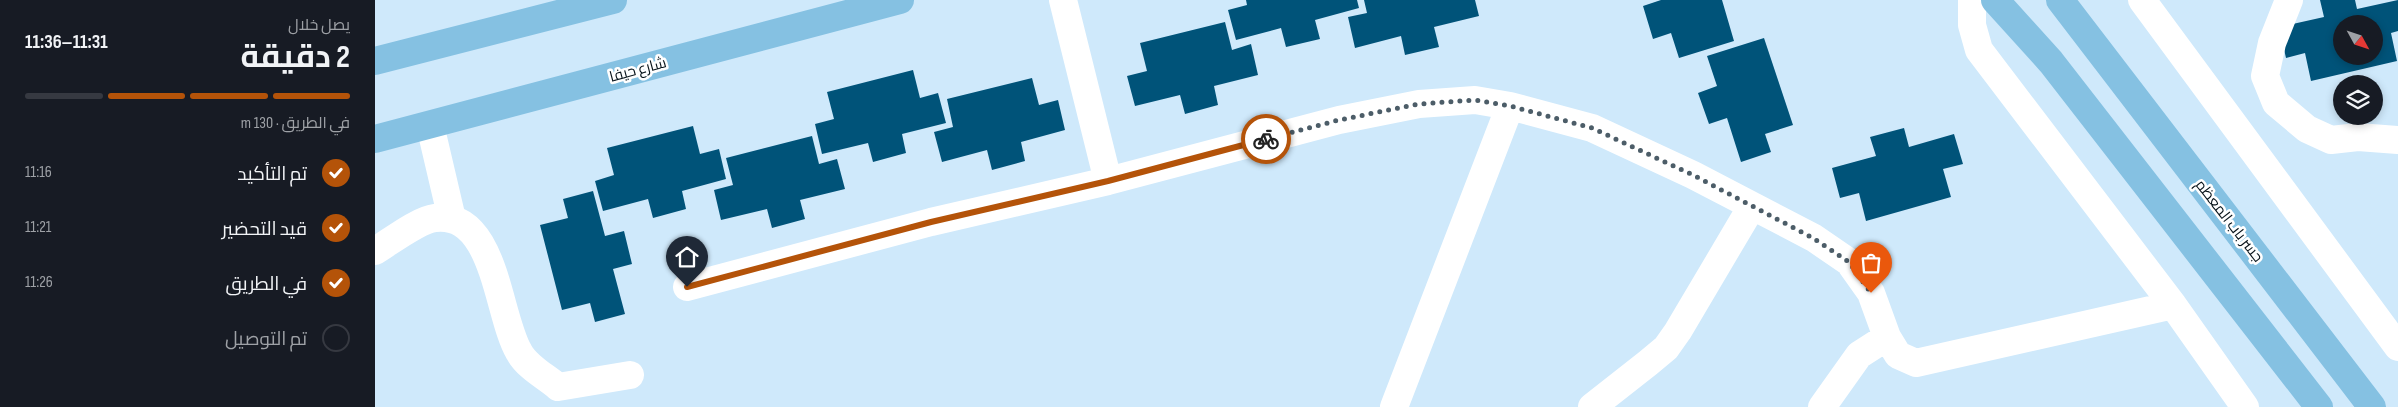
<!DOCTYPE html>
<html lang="ar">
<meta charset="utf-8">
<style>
:root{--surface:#171b24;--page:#20242c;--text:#f1f3f6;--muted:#9ea1a6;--line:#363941;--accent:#b45309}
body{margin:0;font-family:"Sofia Sans Condensed",Cairo,sans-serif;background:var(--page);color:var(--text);direction:rtl;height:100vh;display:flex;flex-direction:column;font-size:19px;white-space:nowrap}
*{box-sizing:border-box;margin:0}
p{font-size:16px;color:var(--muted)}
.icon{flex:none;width:28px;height:28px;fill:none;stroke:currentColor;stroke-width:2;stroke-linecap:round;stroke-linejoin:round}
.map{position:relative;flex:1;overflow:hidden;direction:ltr}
.details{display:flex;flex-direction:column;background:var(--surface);width:375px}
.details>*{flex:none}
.needle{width:32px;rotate:130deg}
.tools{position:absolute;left:1958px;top:15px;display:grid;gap:10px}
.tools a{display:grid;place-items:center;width:50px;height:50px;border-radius:50%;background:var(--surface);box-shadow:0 2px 8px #0003;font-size:25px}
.pin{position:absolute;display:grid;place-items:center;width:42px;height:42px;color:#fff;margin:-51px -21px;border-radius:50% 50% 50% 0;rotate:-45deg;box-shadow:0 0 5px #0007}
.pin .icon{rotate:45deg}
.courier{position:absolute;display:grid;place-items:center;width:50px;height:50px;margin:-25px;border:4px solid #b45309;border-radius:50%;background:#fff;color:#222;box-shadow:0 1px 6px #0007}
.overview em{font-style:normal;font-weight:700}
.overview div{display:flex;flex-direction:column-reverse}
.overview{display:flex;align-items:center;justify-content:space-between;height:85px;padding:0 25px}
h1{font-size:32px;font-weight:700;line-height:38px}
.bar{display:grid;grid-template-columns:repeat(4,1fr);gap:8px 5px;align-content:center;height:60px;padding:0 25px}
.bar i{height:6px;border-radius:4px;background:var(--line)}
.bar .on{background:var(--accent)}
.bar p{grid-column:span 4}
ol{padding:0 25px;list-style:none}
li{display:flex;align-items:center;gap:15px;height:55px}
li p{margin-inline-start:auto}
li .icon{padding:5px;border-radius:50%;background:var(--accent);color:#fff;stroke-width:4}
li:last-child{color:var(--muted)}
li i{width:28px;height:28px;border:2px solid var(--line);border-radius:50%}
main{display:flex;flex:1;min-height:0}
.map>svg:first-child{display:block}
.building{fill:#005379;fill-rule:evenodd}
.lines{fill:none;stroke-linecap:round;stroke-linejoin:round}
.minor{stroke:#fff;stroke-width:28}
.major{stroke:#85c1e2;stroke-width:28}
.done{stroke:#4c5d68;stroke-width:5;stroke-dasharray:0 9}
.route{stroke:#b45309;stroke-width:6}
.labels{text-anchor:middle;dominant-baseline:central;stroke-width:5;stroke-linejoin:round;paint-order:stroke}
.street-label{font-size:15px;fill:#061219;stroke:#fff}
</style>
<main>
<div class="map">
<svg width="2023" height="407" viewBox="0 0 2023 407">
<rect width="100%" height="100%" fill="#cfe9fb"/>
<path class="building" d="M871,0h111l2,8 -44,12 5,19 -34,8 -5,-19 -45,12 -8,-30 19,-5z
M989,0h111l4,16 -45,11 5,20 -34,8 -4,-19 -46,12 -7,-31 19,-4z
M1286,0h61l12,41 -55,17 -8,-25 -18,6 -10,-33z
M1945,0h35l2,9 41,-9v31l-7,2 6,28 -86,20 -6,-28 -19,5 -7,-31 45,-10zM1966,24h33v32h-33z
M850,22l7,28 19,-6 7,31 -44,11 4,19 -33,9 -5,-19 -45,11 -8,-30 20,-5 -7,-28z
M1389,38l29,87 -28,9 6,18 -30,10 -14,-44 -18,6 -11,-31 19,-7 -10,-30z
M538,70l7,28 18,-5 8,30 -44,11 4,19 -33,9 -5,-19 -46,11 -7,-30 19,-5 -7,-27z
M657,78l7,27 19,-5 7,30 -44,12 4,19 -33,9 -5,-20 -45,12 -8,-30 19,-5 -6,-28z
M318,126l7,28 19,-5 7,30 -44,12 4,18 -33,9 -5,-19 -45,12 -8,-30 19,-6 -7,-27z
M1529,128l5,19 45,-13 9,30 -20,5 8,28 -85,24 -7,-28 -19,5 -8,-30 44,-12 -6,-19z
M437,136l7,28 18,-5 8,30 -45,11 5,19 -33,9 -5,-19 -46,11 -7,-30 19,-5 -7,-27z
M218,191l12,45 19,-5 8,33 -19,5 12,45 -30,8 -5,-19 -28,7 -22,-85 28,-7 -5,-19z"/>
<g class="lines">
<path class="minor" d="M688,0l45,181
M1597,0v25l7,25 194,255 72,102
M1767,0l256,347
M1914,0l-17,43 -7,33 11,27 31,26 24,11 27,-3 40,3
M55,125l22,94
M0,251c15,-9 43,-31 60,-33 61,-7 62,97 84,134 8,15 26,24 39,35l72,-12
M312,287l244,-65 177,-41 231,-61 80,-16 56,-4 35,6 82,22 101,47 121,63 35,24 22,31 16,44 11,18 18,8 257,-58
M1019,407l116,-301
M1217,407l56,-44 18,-15 12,-17 74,-125
M1447,407l37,-52 28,-18"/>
<path class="major" d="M1620,0l56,62 268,345
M1685,0l312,407
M0,61l238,-61
M0,139l525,-139"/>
</g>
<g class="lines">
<path class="done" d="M891,139l73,-19 80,-16 56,-4 35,6 82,22 101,47 120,63 36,24 22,31"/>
<path class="route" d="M312,287l244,-65 177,-41 158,-42"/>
</g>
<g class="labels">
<g class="street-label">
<text transform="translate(263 70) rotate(-15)">شارع حيفا</text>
<text transform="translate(1854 221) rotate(52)">جسر باب المعظم</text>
</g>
</g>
</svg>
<div class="tools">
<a><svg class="needle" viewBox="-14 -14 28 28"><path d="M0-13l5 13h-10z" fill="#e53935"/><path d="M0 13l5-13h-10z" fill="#9ea1a6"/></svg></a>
<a><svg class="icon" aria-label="layers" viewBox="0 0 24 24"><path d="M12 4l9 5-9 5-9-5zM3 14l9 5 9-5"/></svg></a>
</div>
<div class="pin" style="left:1496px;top:293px;background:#ea580c"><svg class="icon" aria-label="bag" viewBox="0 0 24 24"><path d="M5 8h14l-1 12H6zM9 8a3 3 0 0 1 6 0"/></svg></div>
<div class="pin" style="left:312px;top:287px;background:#1f2937"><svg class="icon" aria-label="home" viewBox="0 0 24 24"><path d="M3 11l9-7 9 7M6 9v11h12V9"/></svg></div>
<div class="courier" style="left:891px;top:139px"><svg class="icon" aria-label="bike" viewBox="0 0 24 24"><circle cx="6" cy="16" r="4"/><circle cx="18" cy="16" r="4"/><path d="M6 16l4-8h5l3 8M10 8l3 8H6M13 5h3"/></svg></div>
</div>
<section class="details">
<div class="overview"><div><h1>2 دقيقة</h1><p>يصل خلال</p></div><em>11:31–11:36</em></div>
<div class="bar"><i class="on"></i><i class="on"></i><i class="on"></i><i></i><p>في الطريق · 130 m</p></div>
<ol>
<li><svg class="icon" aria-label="check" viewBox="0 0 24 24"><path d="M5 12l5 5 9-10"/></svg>تم التأكيد<p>11:16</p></li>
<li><svg class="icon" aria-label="check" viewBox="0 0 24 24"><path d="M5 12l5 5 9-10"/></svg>قيد التحضير<p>11:21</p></li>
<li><svg class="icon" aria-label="check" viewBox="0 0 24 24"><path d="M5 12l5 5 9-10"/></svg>في الطريق<p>11:26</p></li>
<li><i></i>تم التوصيل</li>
</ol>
</section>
</main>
